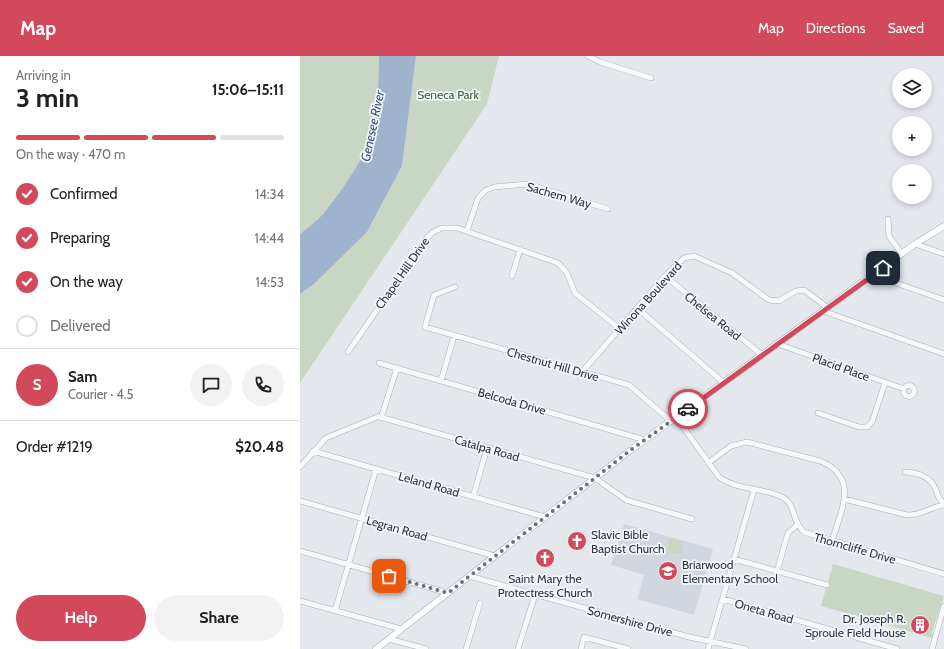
<!DOCTYPE html>
<meta charset="utf-8">
<style>
:root{--surface:#fff;--page:#f2f2f2;--text:#202124;--muted:#757577;--line:#e0e0e0;--accent:#d1495b}
body{margin:0;font-family:Cabin,sans-serif;background:var(--page);color:var(--text);height:100vh;display:flex;flex-direction:column;font-size:15px;white-space:nowrap}
*{box-sizing:border-box;margin:0}
p{font-size:13px;color:var(--muted)}
.icon{flex:none;width:22px;height:22px;fill:none;stroke:currentColor;stroke-width:2;stroke-linecap:round;stroke-linejoin:round}
.map{position:relative;flex:1;overflow:hidden}
.sheet{display:flex;flex-direction:column;background:var(--surface);width:300px}
.sheet>*{flex:none}
.buttons{position:absolute;left:592px;top:12px;display:grid;gap:8px}
.buttons a{display:grid;place-items:center;width:40px;height:40px;border-radius:50%;background:var(--surface);box-shadow:0 2px 6px #0003;font-size:20px}
.pin{position:absolute;display:grid;place-items:center;width:34px;height:34px;color:#fff;margin:-17px;border-radius:8px;box-shadow:0 2px 6px #0006}
.courier{position:absolute;display:grid;place-items:center;width:40px;height:40px;margin:-20px;border:3px solid #d1495b;border-radius:50%;background:#fff;color:#222;box-shadow:0 1px 5px #0007}
.overview em{font-style:normal;font-weight:700}
.overview div{display:flex;flex-direction:column-reverse}
.overview{display:flex;align-items:center;justify-content:space-between;height:68px;padding:0 16px}
h1{font-size:26px;font-weight:700;line-height:30px}
.bar{display:grid;grid-template-columns:repeat(4,1fr);gap:6px 4px;align-content:center;height:48px;padding:0 16px}
.bar i{height:5px;border-radius:3px;background:var(--line)}
.bar .selected{background:var(--accent)}
.bar p{grid-column:span 4}
.line{display:flex;align-items:center;gap:10px;padding:0 16px;border-top:1px solid var(--line)}
.line div{flex:1}
.round{display:grid;place-items:center;flex:none;width:42px;height:42px;border-radius:21px;background:var(--page)}
ol{padding:0 16px;list-style:none}
li{display:flex;align-items:center;gap:12px;height:44px}
li p{margin-inline-start:auto}
li .icon{padding:4px;border-radius:50%;background:var(--accent);color:#fff;stroke-width:4}
li:last-child{color:var(--muted)}
li i{width:22px;height:22px;border:2px solid var(--line);border-radius:50%}
.action{display:flex;gap:8px;margin-top:auto;padding:8px 16px}
.action a{flex:1;height:46px;border-radius:24px;background:var(--accent);color:#fff;font-size:16px;font-weight:700;line-height:46px;text-align:center}
.action a+a{background:var(--page);color:var(--text)}
header{display:flex;align-items:center;gap:24px;box-sizing:border-box;height:56px;padding:0 20px;background:var(--accent);color:#fff}
header strong{font-size:19px}
nav{display:flex;gap:22px;margin-inline-start:auto;font-size:14px}
main{display:flex;flex:1;min-height:0}
.map>svg:first-child{display:block}
.built{fill:#d2d6de}
.green{fill:#c9d6c5}
.water{fill:#9fb4cc}
.lines{fill:none;stroke-linecap:round;stroke-linejoin:round}
.minor-casing{stroke:#a9aeb7;stroke-width:6}
.major-casing{stroke:#a3abb8;stroke-width:7}
.minor{stroke:#f7f8fa;stroke-width:5}
.major{stroke:#fff;stroke-width:6}
.done{stroke:#6c737f;stroke-width:4;stroke-dasharray:0 7.2}
.route{stroke:#d1495b;stroke-width:5}
.labels{text-anchor:middle;dominant-baseline:central;stroke-width:3.5;stroke-linejoin:round;paint-order:stroke}
.park-label{font-size:12px;fill:#3f6138;stroke:#f4f6f9}
.street-label{font-size:12px;fill:#2b3445;stroke:#f4f6f9}
.poi-label{font-size:12px;fill:#2b3445;stroke:#f4f6f9;text-anchor:start}
.water-label{font-size:13px;font-style:italic;fill:#34527a;stroke:#f4f6f9}
</style>
<header>
<strong>Map</strong>
<nav><a>Map</a><a>Directions</a><a>Saved</a></nav>
</header>
<main>
<section class="sheet">
<div class="overview"><div><h1>3 min</h1><p>Arriving in</p></div><em>15:06–15:11</em></div>
<div class="bar"><i class="selected"></i><i class="selected"></i><i class="selected"></i><i></i><p>On the way · 470 m</p></div>
<ol>
<li><svg class="icon" aria-label="check" viewBox="0 0 24 24"><path d="M5 12l5 5 9-10"/></svg>Confirmed<p>14:34</p></li>
<li><svg class="icon" aria-label="check" viewBox="0 0 24 24"><path d="M5 12l5 5 9-10"/></svg>Preparing<p>14:44</p></li>
<li><svg class="icon" aria-label="check" viewBox="0 0 24 24"><path d="M5 12l5 5 9-10"/></svg>On the way<p>14:53</p></li>
<li><i></i>Delivered</li>
</ol>
<div class="line" style="height:72px"><b class="round" style="background:var(--accent);color:#fff">S</b><div><b>Sam</b><p>Courier · 4.5</p></div><a class="round"><svg class="icon" aria-label="chat" viewBox="0 0 24 24"><path d="M4 5h16v11H9l-5 4z"/></svg></a><a class="round"><svg class="icon" aria-label="phone" viewBox="0 0 24 24"><path d="M5 4h4l2 5-3 2q2 4 5 5l2-3 5 2v4C11 20 4 13 5 4z"/></svg></a></div>
<div class="line" style="height:52px"><div>Order #1219</div><b>$20.48</b></div>
<div class="action"><a>Help</a><a>Share</a></div>
</section>
<div class="map">
<svg width="644" height="593" viewBox="0 0 644 593">
<rect width="100%" height="100%" fill="#e4e7ec"/>
<path class="built" d="M324,468l89,25 -19,66 -57,-16 7,-24 -33,-10z"/>
<path class="green" d="M0,0h79c0,22 -1,45 -5,67 -7,33 -30,66 -51,91 -6,7 -16,14 -23,20z
M116,0h83l-12,48 -187,279v-89l14,-10 53,-52 35,-66z
M368,483l14,2v12h-14z
M533,508l111,32 -12,36v6l-111,-32z"/>
<path class="water" d="M79,0h37l-14,110 -35,66 -53,52 -14,10v-60c7,-6 17,-13 23,-20 21,-26 44,-58 51,-91 4,-22 5,-45 5,-67z"/>
<g class="lines">
<g class="minor-casing">
<path id="minor" d="M288,0l12,6 51,16
M588,163l1,17 13,18
M167,175l11,-33 8,-8 8,-3 34,-3 80,25
M615,188l29,10
M573,219l71,25
M212,220l8,-27
M365,220l97,79
M155,231l-21,8 -9,32 204,58 42,36
M337,252l87,75
M523,255l121,43
M478,288l126,45
M48,296l78,-113 7,-7 9,-4h15l101,35 9,10 8,20 45,36
M79,307l266,77
M282,316l83,-96 19,-18 10,-2 38,17 37,27 10,1 17,-10 8,-1 24,18
M141,325l13,-45
M603.5 335a5.5 5.5 0 1 1 11 0a5.5 5.5 0 1 1-11 0Z
M518,357l41,14h8l5,-5 13,-39
M80,361l215,61 31,22 66,19
M376,361l43,60c19,14 45,10 65,21 12,8 8,24 20,34l140,42
M13,395l232,66
M408,407l23,-17 16,-4 73,19c40,16 21,50 12,80
M0,411l26,-29 56,-23 15,-47
M605,416c14,1 25,4 31,18 2,6 3,10 8,13
M173,441l14,-49
M544,443l63,16c13,1 24,-8 37,-10
M0,445l195,55
M0,495l148,42
M434,503l93,26
M477,515l11,-38 9,-8
M169,520l220,61 57,12
M423,543l174,50
M0,545l101,28
M35,555l41,-142
M89,583l37,10
M166,593l14,-46
M218,593l17,-54
M281,593l3,-12 44,12
M408,593l46,-159
M632,593l12,-43"/>
</g>
<g class="major-casing">
<path id="major" d="M76,593l256,-200 283,-205 29,-18"/>
</g>
<use href="#minor" class="minor"/>
<use href="#major" class="major"/>
</g>
<g class="lines">
<path class="done" d="M89,520l59,17 184,-144 56,-40"/>
<path class="route" d="M388,353l195,-141"/>
</g>
<defs>
<g id="church-disc" transform="scale(1)"><circle r="9.5" fill="#d1495b" stroke="#f4f6f9"/><path d="M-1.2-6h2.4v3.5h3.3v2.4h-3.3V6h-2.4V-.1h-3.3v-2.4h3.3Z" fill="#fff"/></g>
<g id="school-disc" transform="scale(1)"><circle r="9.5" fill="#d1495b" stroke="#f4f6f9"/><path d="M0-5L7-2L0 1L-7-2ZM-4 1L0 2.5L4 1V4Q0 6-4 4Z" fill="#fff"/></g>
<g id="building-disc" transform="scale(1)"><circle r="9.5" fill="#d1495b" stroke="#f4f6f9"/><path d="M-4-6H4V6H1V3H-1V6H-4ZM-2.5-4.3h1.7v1.8h-1.7ZM.8-4.3h1.7v1.8H.8ZM-2.5-1h1.7V.8h-1.7ZM.8-1h1.7V.8H.8Z" fill="#fff"/></g>
</defs>
<g fill-rule="evenodd">
<use href="#church-disc" x="277" y="485"/>
<use href="#church-disc" x="245" y="502"/>
<use href="#school-disc" x="368" y="515"/>
<use href="#building-disc" x="620" y="569"/>
</g>
<g class="labels">
<g class="park-label">
<text x="148" y="38">Seneca Park</text>
</g>
<g class="street-label">
<text transform="translate(259 139) rotate(16)">Sachem Way</text>
<text transform="translate(102 217) rotate(-55)">Chapel Hill Drive</text>
<text transform="translate(348 242) rotate(-48)">Winona Boulevard</text>
<text transform="translate(413 260) rotate(39)">Chelsea Road</text>
<text transform="translate(253 308) rotate(16)">Chestnut Hill Drive</text>
<text transform="translate(541 311) rotate(20)">Placid Place</text>
<text transform="translate(212 345) rotate(16)">Belcoda Drive</text>
<text transform="translate(187 392) rotate(16)">Catalpa Road</text>
<text transform="translate(129 428) rotate(16)">Leland Road</text>
<text transform="translate(97 472) rotate(16)">Legran Road</text>
<text transform="translate(555 492) rotate(16)">Thorncliffe Drive</text>
<text transform="translate(464 555) rotate(16)">Oneta Road</text>
<text transform="translate(330 565) rotate(15)">Somershire Drive</text>
</g>
<g class="poi-label">
<text x="291" y="478">Slavic Bible<tspan x="291" dy="14">Baptist Church</tspan></text>
<text x="382" y="508">Briarwood<tspan x="382" dy="14">Elementary School</tspan></text>
<text x="245" y="522" text-anchor="middle">Saint Mary the<tspan x="245" dy="14">Protectress Church</tspan></text>
<text x="606" y="562" text-anchor="end">Dr. Joseph R.<tspan x="606" dy="14">Sproule Field House</tspan></text>
</g>
<g class="water-label">
<text transform="translate(72 70) rotate(-78)">Genesee River</text>
</g>
</g>
</svg>
<div class="buttons">
<a><svg class="icon" aria-label="layers" viewBox="0 0 24 24"><path d="M12 4l9 5-9 5-9-5zM3 14l9 5 9-5"/></svg></a>
<a>+</a>
<a>−</a>
</div>
<div class="pin" style="left:89px;top:520px;background:#ea580c"><svg class="icon" aria-label="bag" viewBox="0 0 24 24"><path d="M5 8h14l-1 12H6zM9 8a3 3 0 0 1 6 0"/></svg></div>
<div class="pin" style="left:583px;top:212px;background:#1f2937"><svg class="icon" aria-label="home" viewBox="0 0 24 24"><path d="M3 11l9-7 9 7M6 9v11h12V9"/></svg></div>
<div class="courier" style="left:388px;top:353px"><svg class="icon" aria-label="car" viewBox="0 0 24 24"><path d="M5 17H2v-5l4-1 3-4h7l3 4 3 1v5h-3M9 17h6M6 11h13"/><circle cx="7" cy="17" r="2"/><circle cx="17" cy="17" r="2"/></svg></div>
</div>
</main>
